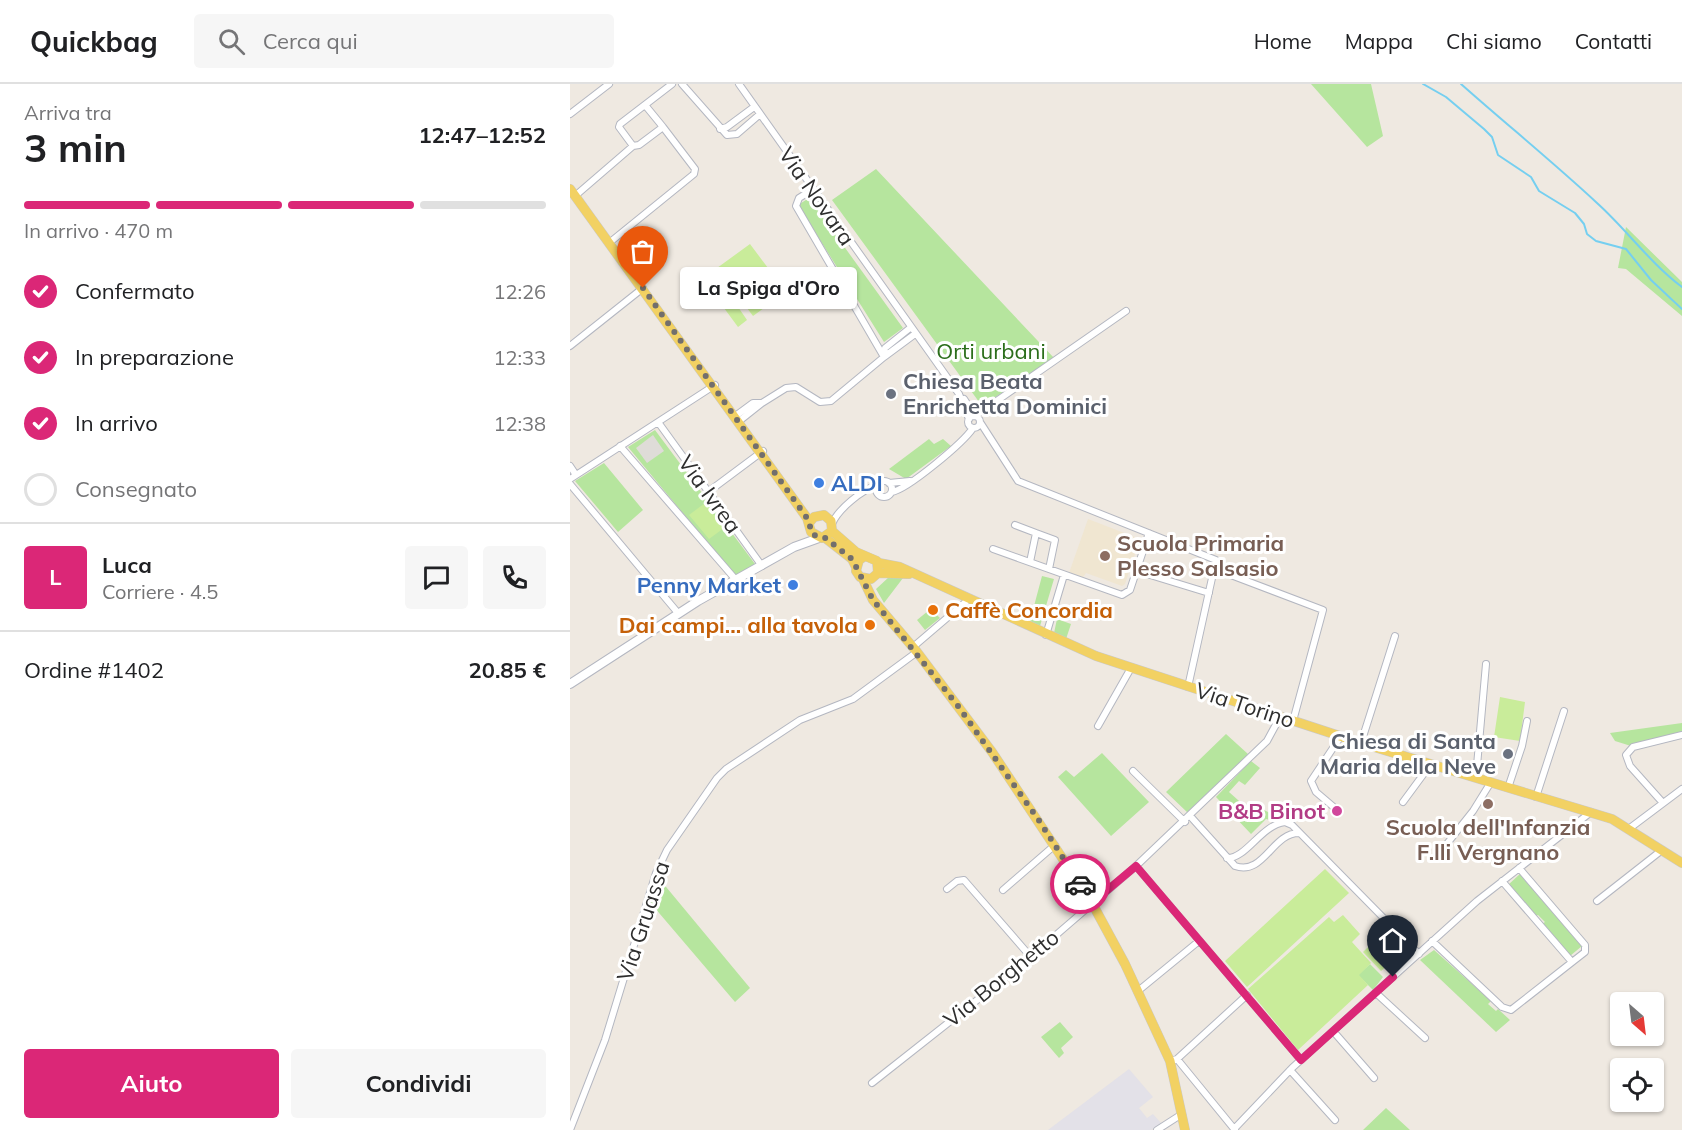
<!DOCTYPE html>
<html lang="it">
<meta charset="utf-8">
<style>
:root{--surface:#fff;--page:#f6f6f6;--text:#202124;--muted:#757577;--line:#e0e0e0;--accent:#db2777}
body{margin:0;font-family:Mulish,sans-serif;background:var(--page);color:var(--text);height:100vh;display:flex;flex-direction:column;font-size:22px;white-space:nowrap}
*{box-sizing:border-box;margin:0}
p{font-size:20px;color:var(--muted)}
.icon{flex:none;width:33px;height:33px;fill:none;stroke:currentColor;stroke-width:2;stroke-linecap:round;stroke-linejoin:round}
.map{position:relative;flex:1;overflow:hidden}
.drawer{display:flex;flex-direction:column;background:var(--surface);width:570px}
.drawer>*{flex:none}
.needle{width:39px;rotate:152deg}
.buttons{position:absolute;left:1040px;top:908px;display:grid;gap:12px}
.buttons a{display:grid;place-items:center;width:54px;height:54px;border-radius:6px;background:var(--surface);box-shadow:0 2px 4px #0004;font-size:30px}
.pin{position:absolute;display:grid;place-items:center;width:51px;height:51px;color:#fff;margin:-62px -26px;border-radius:50% 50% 50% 0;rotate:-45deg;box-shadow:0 0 6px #0007}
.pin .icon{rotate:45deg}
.courier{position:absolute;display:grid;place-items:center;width:60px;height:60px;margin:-30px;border:4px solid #db2777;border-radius:50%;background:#fff;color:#222;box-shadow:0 2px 8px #0007}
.bubble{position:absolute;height:42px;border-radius:6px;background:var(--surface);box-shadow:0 2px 4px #0004;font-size:20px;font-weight:700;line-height:42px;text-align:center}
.headline em{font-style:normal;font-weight:700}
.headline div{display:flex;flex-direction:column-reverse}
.headline{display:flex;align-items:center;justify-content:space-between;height:102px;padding:0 24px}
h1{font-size:39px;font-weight:700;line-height:45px}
.bar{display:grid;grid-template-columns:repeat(4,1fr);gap:9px 6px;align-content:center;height:72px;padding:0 24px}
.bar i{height:8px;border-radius:4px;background:var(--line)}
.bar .selected{background:var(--accent)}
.bar p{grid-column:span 4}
.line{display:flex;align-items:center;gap:15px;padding:0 24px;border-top:2px solid var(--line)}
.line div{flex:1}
.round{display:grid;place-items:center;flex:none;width:63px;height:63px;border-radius:6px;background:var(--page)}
ol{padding:0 24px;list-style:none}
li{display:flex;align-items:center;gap:18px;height:66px}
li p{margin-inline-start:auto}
li .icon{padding:6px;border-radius:50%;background:var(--accent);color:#fff;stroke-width:4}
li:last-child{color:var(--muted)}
li i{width:33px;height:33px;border:3px solid var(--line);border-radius:50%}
.button{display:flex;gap:12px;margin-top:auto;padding:12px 24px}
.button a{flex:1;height:69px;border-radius:6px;background:var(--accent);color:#fff;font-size:24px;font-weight:700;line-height:69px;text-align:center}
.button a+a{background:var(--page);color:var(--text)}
header{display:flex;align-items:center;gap:36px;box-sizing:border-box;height:84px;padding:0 30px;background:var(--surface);border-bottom:2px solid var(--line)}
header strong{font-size:28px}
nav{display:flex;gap:33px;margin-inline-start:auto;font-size:21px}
.search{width:420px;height:54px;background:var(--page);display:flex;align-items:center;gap:15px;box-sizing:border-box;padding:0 21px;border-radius:6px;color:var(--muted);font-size:22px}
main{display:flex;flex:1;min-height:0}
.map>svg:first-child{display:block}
.industrial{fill:#e3e1e8}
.education{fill:#f0e6d1}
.green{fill:#b6e59e}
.pitch{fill:#c9ec9a}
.plaza{fill:#dfdcd8}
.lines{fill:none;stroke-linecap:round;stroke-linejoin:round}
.stream{stroke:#75cff0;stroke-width:2}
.street-casing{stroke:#b4b7c1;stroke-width:8}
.secondary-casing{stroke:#b4b7c1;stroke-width:10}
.primary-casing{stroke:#c9c9c9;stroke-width:10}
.street{stroke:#fff;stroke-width:6}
.secondary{stroke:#fff;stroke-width:8}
.primary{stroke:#f2d163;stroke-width:9}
.done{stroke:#726f6d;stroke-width:6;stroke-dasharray:0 10.8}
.route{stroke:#db2777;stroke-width:8}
.worship-dot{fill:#6b7280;stroke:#fff;stroke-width:2}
.shop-dot{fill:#3f7fe0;stroke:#fff;stroke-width:2}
.education-dot{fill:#8d6e63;stroke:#fff;stroke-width:2}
.food-dot{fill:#e8710a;stroke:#fff;stroke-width:2}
.hotel-dot{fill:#d1479c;stroke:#fff;stroke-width:2}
.labels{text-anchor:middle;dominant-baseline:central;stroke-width:6;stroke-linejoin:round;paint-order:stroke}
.street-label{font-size:22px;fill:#2e2e2e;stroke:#fff}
.park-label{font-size:22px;fill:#2c6e1b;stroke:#fff}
.worship-label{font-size:22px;font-weight:bold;fill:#5b616d;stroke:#fff;text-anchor:start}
.shop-label{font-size:22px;font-weight:bold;fill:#366cbe;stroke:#fff;text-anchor:start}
.education-label{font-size:22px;font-weight:bold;fill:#785e54;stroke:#fff;text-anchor:start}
.food-label{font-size:22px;font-weight:bold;fill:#c56008;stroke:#fff;text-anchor:start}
.hotel-label{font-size:22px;font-weight:bold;fill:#b23c85;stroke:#fff;text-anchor:end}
</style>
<header>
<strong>Quickbag</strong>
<div class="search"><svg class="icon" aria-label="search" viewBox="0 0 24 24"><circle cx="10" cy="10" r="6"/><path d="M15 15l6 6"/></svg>Cerca qui</div>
<nav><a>Home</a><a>Mappa</a><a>Chi siamo</a><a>Contatti</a></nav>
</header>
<main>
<section class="drawer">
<div class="headline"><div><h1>3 min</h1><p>Arriva tra</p></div><em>12:47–12:52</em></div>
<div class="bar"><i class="selected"></i><i class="selected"></i><i class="selected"></i><i></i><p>In arrivo · 470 m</p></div>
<ol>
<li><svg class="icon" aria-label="check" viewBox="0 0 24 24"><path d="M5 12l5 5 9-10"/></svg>Confermato<p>12:26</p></li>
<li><svg class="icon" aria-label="check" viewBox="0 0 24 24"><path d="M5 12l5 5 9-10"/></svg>In preparazione<p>12:33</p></li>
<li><svg class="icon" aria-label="check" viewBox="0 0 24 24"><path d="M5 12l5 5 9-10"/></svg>In arrivo<p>12:38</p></li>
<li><i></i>Consegnato</li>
</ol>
<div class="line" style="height:108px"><b class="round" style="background:var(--accent);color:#fff">L</b><div><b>Luca</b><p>Corriere · 4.5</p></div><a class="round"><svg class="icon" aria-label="chat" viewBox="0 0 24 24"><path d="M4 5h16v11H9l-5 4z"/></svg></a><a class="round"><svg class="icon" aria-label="phone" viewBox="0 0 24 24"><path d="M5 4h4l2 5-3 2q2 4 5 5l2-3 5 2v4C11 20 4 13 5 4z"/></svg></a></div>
<div class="line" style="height:78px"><div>Ordine #1402</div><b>20.85 €</b></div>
<div class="button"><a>Aiuto</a><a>Condividi</a></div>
</section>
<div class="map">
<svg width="1112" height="1046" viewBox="0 0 1112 1046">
<rect width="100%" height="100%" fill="#efe9e1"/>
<path class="industrial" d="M559,985l24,28 -14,11 8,10 6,-4 8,9 -10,7h-103z"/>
<path class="education" d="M518,435l52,20 -15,45 -3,2 -36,-13 -5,7 -12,-7z"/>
<path class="green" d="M741,0h60l12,52 -16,11z
M306,85l178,189 -72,48 -150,-206z
M239,114l94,130 -19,14 -86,-137z
M1056,143l56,55v34l-56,-47 -8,-1z
M85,346l100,134 -20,12 -107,-129z
M359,355l5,5 9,-5 8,7 -45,33 -17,-10z
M34,379l39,47 -25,22 -43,-51z
M472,492l12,3 -14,47 -10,-5z
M319,493l14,1 -19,25 -8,-14z
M358,527l6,6 3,-2 3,3 -15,12 -8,-10z
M487,535l14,5 -5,15 -12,-6z
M1112,639v10l-51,13 -16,-5 -5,-8z
M656,650l22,20 -60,59 -22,-21z
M532,669l47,49 -38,34 -53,-59 8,-7 8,7z
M681,677l9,7 -15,17 -6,-4 -10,11 28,25 7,-7 16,8 -7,3 -7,-2 -15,15 -35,-37z
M951,789l61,73 -12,10 -28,-32 3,-2 -7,-7 -2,1 -28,-31z
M87,792l93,112 -15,14 -87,-102z
M864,866l57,51 -3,3 8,7 2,-2 12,11 -14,12 -76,-72z
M800,880l13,13 -10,13 -15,-15z
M490,938l13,15 -12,11 3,5 -5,5 -18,-21z
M816,1024l24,22h-47z"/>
<path class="pitch" d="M180,160l36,48 -33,24 -36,-48z
M164,217l13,19 -9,7 -14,-19z
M135,419l19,25 -15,11 -20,-24z
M930,613l25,5 -5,39 -26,-4z
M755,785l24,24 -102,94 -22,-26z
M773,831l17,19 -8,8 19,21 -12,12 9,10 -70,65 -50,-61 81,-72 5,5z
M800,861l18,20 -7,6 -18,-19z"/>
<path class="plaza" d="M83,351l11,16 -17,12 -11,-15z"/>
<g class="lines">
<path class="stream" d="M853,0l23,13 38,32 8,8 6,18 33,22 8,14 36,22 9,11 3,10 9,7 30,8 25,31 31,29
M891,0c45,40 92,78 136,119 29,26 53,60 85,84"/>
<g class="street-casing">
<path id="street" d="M112,0l45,51 10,-1 22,-19
M169,0l220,310 10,25
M0,30l39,-30
M150,45l7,-2 27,-20
M63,62l-14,-19 1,-3 52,-40
M5,112l58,-50 6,-1 24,-18 -18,-22
M39,159l85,-69 1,-5 -32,-42
M340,244l-25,20 -1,9 31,-23
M0,262l73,-58
M394,315l11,17 151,-105
M192,319l24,-15 10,-1 24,15 11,-1 53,-44 -88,-151 3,-8 13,-8
M398 338a6 6 0 1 1 12 0a6 6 0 1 1-12 0Z
M164,333l19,-14h9l-24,19
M88,338l104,144
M410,338l38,59 198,79 -28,127
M50,362l116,134
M0,382l6,9
M0,395l145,-94
M306 405a8 8 0 1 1 16 0a8 8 0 1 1-16 0Z
M319,399l21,-2
M0,400l108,129
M138,408l55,-41
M322,408c16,-3 71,-49 81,-64
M262,440c6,-15 30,-34 45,-39
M445,441l21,8
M423,465l129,46 8,-5 19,-57
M460,478l6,-29 19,7 -6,29
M645,485l108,41 -30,111
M567,487l72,22
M476,551l18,-60
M343,563l55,-47
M528,642l33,-58
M791,659l34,-107
M563,687l52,51
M906,693l10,-113
M938,704l14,-42 5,-25
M966,713l28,-86
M833,718l28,-38
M1093,719l-33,-37 -4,-11 7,-8 49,-12
M766,725l-20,-17 -5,-11 30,-45
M621,733l44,49c29,10 37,-33 64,-33
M1060,744l52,-39
M872,766l31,-39 18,-29
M657,774c19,1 34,-33 58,-36l7,3 127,129
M566,782l165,194
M932,797l70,81
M377,805l10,-8 7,-1 66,76
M433,806l52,-45
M1027,817l65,-51
M862,857l70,66 9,3 65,-51 9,-7v-7l-66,-77
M568,907l61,-50
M806,909l49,45
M763,947l41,47
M607,975l70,-64
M600,977l7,-2 58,71
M720,986l45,50
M302,999l147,-116 117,-101 131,-125 13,-24
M664,1045l58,-61 185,-167 114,-89
M0,1046l35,-90 51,-167 11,-23 50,-72 9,-9 74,-49 53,-21 64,-47
M587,1046l25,-16"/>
</g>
<g class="secondary-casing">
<path id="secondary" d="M0,600l128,-83 96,-54 25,-9"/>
</g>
<g class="primary-casing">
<path id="primary" d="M0,105l237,329 4,14 11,6 10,-7 -1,-10 -7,-6 -10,2 -4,5
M262,447l24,21 21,9 1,12 -7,6 -11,-2 -4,-6 3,-11 6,-4
M254,453l28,22 4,8
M309,479l21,4 196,89 265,87 251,76 70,44
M308,489l31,1
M293,495l10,21 44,52 75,100 100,151 33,61 45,97 15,69"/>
</g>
<use href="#street" class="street"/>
<use href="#secondary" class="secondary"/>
<use href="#primary" class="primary"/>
</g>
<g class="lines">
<path class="done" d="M73,204l164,230 6,17 11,2 28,22 21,41 85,106 80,113 42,65"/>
<path class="route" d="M510,800l12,19 44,-37 165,194 92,-83"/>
</g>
<g class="worship-dot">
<circle cx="321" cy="310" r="6"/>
<circle cx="938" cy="670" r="6"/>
</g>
<g class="shop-dot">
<circle cx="249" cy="399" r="6"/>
<circle cx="223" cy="501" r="6"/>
</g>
<g class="education-dot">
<circle cx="535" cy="472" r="6"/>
<circle cx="918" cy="720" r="6"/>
</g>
<g class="food-dot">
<circle cx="363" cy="526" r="6"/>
<circle cx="300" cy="541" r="6"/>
</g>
<circle class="hotel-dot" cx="767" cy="727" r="6"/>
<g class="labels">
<g class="street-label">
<text transform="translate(247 112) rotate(55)">Via Novara</text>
<text transform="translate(140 410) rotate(54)">Via Ivrea</text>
<text transform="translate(675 621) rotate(18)">Via Torino</text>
<text transform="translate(73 837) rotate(-72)">Via Gruassa</text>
<text transform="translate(431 894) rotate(-39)">Via Borghetto</text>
</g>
<g class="park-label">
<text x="421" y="267">Orti urbani</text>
</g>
<g class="worship-label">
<text x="333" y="297">Chiesa Beata<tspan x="333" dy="25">Enrichetta Dominici</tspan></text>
<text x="926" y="657" text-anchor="end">Chiesa di Santa<tspan x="926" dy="25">Maria della Neve</tspan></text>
</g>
<g class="shop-label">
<text x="261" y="399">ALDI</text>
<text x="211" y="501" text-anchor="end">Penny Market</text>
</g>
<g class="education-label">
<text x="547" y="459">Scuola Primaria<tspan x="547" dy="25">Plesso Salsasio</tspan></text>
<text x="918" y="743" text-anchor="middle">Scuola dell'Infanzia<tspan x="918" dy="25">F.lli Vergnano</tspan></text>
</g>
<g class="food-label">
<text x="375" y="526">Caffè Concordia</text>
<text x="288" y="541" text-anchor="end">Dai campi... alla tavola</text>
</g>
<g class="hotel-label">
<text x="755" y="727">B&amp;B Binot</text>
</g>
</g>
</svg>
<div class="buttons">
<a><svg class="needle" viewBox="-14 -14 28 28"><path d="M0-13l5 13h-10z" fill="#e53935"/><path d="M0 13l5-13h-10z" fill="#757577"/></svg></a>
<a><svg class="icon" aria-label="locate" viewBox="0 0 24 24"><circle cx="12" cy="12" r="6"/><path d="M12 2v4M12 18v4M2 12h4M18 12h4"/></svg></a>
</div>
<div class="pin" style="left:73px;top:204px;background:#ea580c"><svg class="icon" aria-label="bag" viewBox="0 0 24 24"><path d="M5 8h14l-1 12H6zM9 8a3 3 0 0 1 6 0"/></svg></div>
<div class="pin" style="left:823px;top:893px;background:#1f2937"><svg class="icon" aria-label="home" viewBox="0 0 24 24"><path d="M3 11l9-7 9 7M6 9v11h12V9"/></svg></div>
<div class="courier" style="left:510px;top:800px"><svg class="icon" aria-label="car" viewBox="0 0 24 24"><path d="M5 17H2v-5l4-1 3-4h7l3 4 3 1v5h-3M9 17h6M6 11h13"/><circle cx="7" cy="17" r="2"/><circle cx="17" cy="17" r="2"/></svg></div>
<div class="bubble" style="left:110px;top:183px;width:177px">La Spiga d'Oro</div>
</div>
</main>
